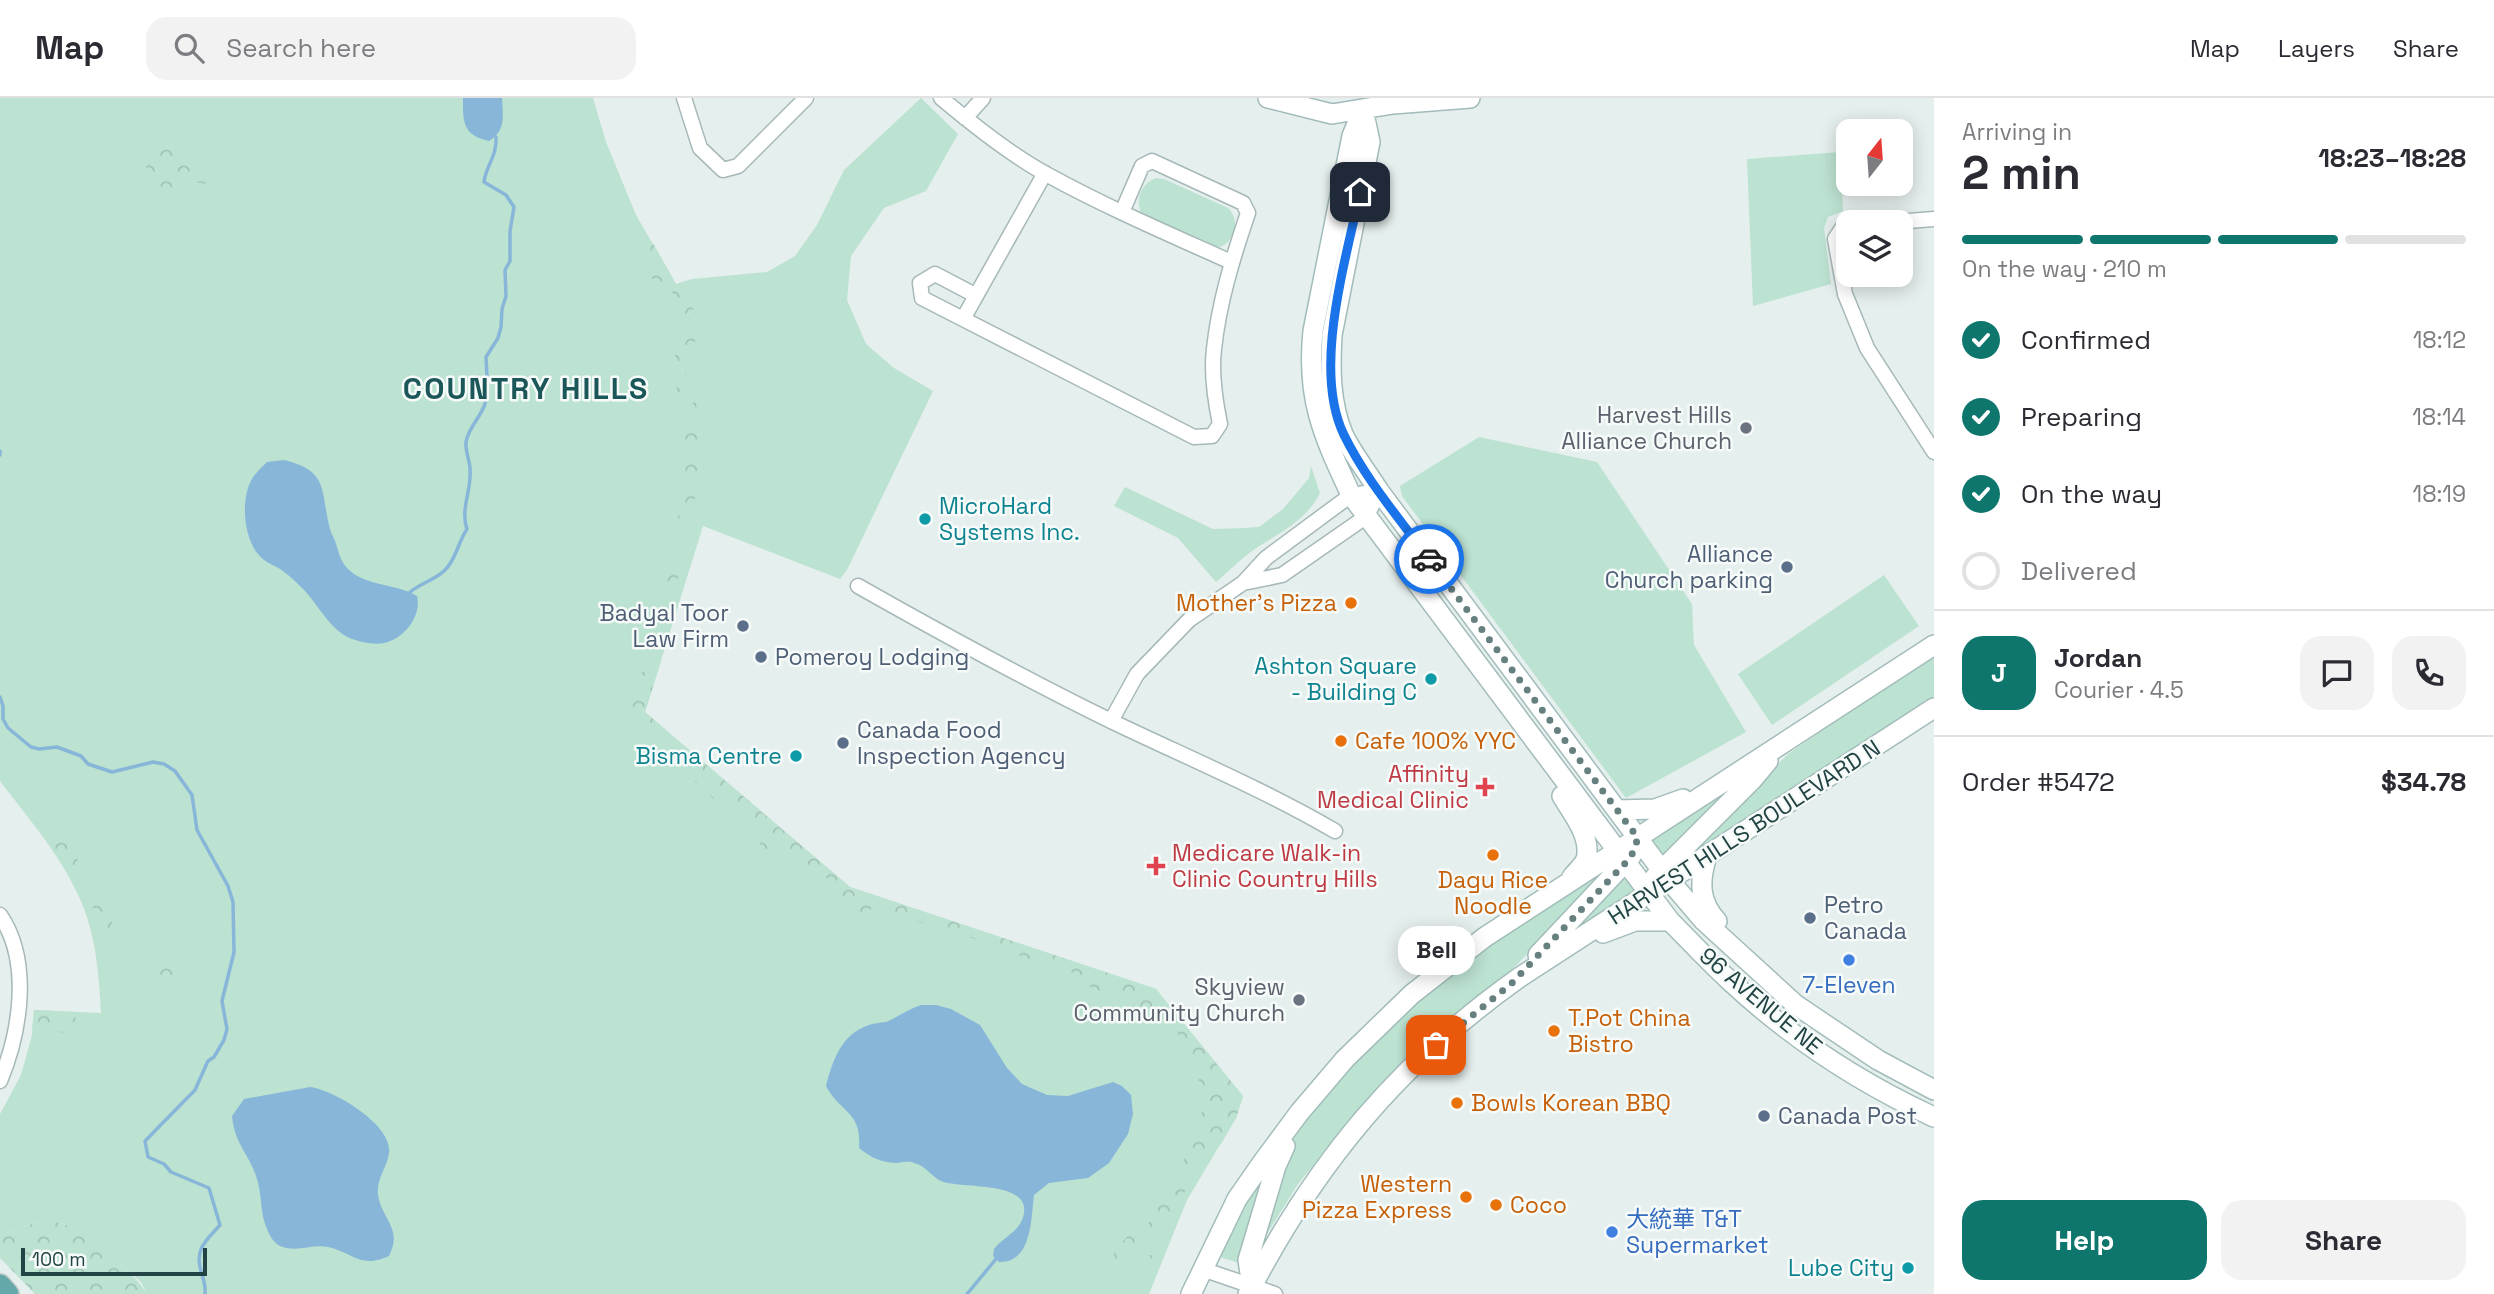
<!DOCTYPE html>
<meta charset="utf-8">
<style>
:root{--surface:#fff;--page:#f2f2f3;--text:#2b2b33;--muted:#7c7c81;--line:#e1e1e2;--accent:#0f766e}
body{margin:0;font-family:"Space Grotesk","Noto Sans SC",sans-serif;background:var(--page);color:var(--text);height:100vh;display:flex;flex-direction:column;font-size:26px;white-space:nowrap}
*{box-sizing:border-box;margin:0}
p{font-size:23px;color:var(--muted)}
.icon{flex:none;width:38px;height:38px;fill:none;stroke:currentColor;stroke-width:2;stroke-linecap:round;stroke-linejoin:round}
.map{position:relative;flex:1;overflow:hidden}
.drawer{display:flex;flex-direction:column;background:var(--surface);width:560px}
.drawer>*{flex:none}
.needle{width:46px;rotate:17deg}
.tools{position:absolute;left:1836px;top:21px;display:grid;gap:14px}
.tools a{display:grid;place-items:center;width:77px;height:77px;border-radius:14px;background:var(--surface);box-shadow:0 4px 18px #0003;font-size:35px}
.scale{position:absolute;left:21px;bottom:18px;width:186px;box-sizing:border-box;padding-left:7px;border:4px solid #244;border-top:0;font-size:19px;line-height:24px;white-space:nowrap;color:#244;-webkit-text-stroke:5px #f6fbfa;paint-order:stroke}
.pin{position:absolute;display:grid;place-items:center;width:60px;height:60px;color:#fff;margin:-30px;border-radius:14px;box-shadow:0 4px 10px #0006}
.courier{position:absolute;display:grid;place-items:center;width:70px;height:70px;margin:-35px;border:5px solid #1a73e8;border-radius:50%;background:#fff;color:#222;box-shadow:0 2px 9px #0007}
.bubble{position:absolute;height:49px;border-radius:21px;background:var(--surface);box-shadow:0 4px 18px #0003;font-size:23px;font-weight:800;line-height:49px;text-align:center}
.summary em{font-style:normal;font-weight:800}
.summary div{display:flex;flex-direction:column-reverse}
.summary{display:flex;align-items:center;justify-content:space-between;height:119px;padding:0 28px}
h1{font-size:46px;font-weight:800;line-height:52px}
.bar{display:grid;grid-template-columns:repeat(4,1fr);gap:10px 7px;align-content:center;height:84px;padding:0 28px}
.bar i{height:9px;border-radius:5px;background:var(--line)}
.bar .on{background:var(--accent)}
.bar p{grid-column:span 4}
.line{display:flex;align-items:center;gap:18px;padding:0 28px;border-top:2px solid var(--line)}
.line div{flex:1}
.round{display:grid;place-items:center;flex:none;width:74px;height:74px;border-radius:21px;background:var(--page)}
ol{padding:0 28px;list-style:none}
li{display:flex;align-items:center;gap:21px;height:77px}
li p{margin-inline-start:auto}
li .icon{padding:7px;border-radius:50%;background:var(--accent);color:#fff;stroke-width:4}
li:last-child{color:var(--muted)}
li i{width:38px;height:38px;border:4px solid var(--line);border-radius:50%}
.primary-button{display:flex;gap:14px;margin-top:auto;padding:14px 28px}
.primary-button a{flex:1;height:80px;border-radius:21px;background:var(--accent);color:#fff;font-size:28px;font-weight:800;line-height:80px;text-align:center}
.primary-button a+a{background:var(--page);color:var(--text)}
header{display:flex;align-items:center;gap:42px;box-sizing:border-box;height:98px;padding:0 35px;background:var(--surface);border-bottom:2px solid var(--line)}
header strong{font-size:33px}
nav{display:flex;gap:38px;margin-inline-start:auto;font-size:24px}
.search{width:490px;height:63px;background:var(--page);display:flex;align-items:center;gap:18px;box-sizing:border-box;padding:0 24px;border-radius:21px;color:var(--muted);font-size:26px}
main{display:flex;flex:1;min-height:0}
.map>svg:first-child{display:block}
.green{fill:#bce2d1}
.forest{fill:url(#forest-crowns)}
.water{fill:#88b6d9}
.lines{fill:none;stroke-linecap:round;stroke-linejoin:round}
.stream{stroke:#88b6d9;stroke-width:3.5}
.street-casing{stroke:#a7b8b8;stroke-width:17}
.secondary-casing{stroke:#a2bcbb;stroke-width:22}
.primary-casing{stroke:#c1cbcb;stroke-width:24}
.street{stroke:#fff;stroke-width:14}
.secondary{stroke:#fff;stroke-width:19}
.primary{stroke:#65a8a9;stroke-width:21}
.done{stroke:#668080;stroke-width:7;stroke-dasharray:0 12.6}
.route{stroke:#1a73e8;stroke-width:9}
.worship-dot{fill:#6b7280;stroke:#f6fbfa;stroke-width:2.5}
.culture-dot{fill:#0f9aa8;stroke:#f6fbfa;stroke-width:2.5}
.service-dot{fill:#5c6f8a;stroke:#f6fbfa;stroke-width:2.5}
.food-dot{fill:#e8710a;stroke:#f6fbfa;stroke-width:2.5}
.health-dot{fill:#e0444e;stroke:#f6fbfa;stroke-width:2.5}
.shop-dot{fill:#3f7fe0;stroke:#f6fbfa;stroke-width:2.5}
.labels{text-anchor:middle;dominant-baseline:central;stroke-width:5;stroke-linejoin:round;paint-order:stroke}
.worship-label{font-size:23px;fill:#5b616d;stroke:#f6fbfa;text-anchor:end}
.culture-label{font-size:23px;fill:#0d838f;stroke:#f6fbfa;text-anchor:end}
.service-label{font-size:23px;fill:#4e5e75;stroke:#f6fbfa;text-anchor:start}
.food-label{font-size:23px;fill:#c56008;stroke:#f6fbfa;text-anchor:start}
.health-label{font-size:23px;fill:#be3a42;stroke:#f6fbfa;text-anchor:end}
.street-label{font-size:23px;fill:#244;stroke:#f6fbfa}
.shop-label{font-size:23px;fill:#366cbe;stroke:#f6fbfa}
.district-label{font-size:30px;font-weight:bold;letter-spacing:2px;fill:#1b5759;stroke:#f6fbfa}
</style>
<header>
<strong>Map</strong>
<div class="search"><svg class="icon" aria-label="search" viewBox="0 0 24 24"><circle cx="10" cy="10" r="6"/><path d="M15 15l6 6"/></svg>Search here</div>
<nav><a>Map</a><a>Layers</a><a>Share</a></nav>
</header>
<main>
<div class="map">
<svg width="1934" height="1196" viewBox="0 0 1934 1196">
<defs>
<pattern id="forest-crowns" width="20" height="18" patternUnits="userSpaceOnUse" patternTransform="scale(1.75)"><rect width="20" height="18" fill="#bce2d1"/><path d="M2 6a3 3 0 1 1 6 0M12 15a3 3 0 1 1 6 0" fill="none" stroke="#a1c3b5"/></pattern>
</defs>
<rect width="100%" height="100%" fill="#e5efee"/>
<path class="green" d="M0,0h593l13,44 30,73 40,69 16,-5 75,-7 28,-16 22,-31 27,-55 77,-72 37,36 -32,57 -42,17 -33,48 -4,44 19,44 28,24 39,23 -86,179 -7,9 -137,-53 -58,186 205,175 306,102 87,107 -7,22 -49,82 -38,94h-1002l-6,-12 -40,-34 -36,-24 -24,-3 -41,14v-121l21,-39 11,-40 2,-25 67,3c-2,-39 -5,-80 -22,-116 -19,-43 -51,-79 -79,-116z
M1840,54l3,59 -15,6 -4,11 7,56 -78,22 -6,-147z
M1156,80l8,1 64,29c14,13 6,37 -12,40l-73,-32c-9,-14 -3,-32 13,-38z
M1479,339l118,25 95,142 2,41 52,87 -120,66 -224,-302 -2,-10z
M1311,368l9,27c-12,25 -38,39 -61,53 -15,10 -29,24 -43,36l-38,-44 -64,-32 11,-19 88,42 31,-1 15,-1 24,-18 26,-31z
M1884,477l35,51 -147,99 -34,-51z
M1934,556v43l-236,153 -3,-1 93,-95z
M1727,689l6,2 -73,70 -12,-19z
M1622,775l12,17 -62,43v-4z
M1604,776l-102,106 -42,30 -43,37 -52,54 -67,83 -33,53 -6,-2 30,-90 11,-23 68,-80 113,-96 114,-71z
M1263,1077l-24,88 -22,-7 2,-12z"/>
<path class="forest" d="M158,45c6,0 13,-1 19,0 13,3 24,26 30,37l-1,4 -24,-4 -5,11 -18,-5 -13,-18 4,-12z
M653,145l23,41 25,36 -19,68 1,6h-5l-6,-26 8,-30 1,-22 -8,-23 -24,-17 -5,-8 5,-20z
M696,303c3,50 11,84 -14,130l-5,-4 8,-65v-53z
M677,461l4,1 -4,23 -4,7 -5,-5c-2,-12 -1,-18 9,-26z
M660,566l-15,48 21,18 -4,8 -6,3 -6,-3 -21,-33c6,-26 5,-33 31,-41z
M691,654l159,135 306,102 4,5 -8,15 -5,1 -11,-7 -5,-11 -23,1 -15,-4 -18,-15 -10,-6 -27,-5 -48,-20 -55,-15 -59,-23 -13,10 -25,-12 -5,-4v-17l-27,-18 -43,-15 -15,-24 5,-11c-11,-9 -22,-19 -36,-13 -14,-10 -27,-21 -32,-38z
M52,734h4c12,13 19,27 34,41l-3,7 -6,-2c-10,-18 -33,-25 -29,-46z
M99,807l22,30 -1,6 -25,-8 -2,-27z
M163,860l14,4 3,20 -5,3 -15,-9 -3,-11z
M34,912l42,2 -2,19 -3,2 -39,-3z
M1174,914l69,84 -7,22 -15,26 -17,6 -14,19 -9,-5c10,-17 20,-33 21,-53l-14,-9 18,-38 -5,-5h-15l-10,-4 2,-21 -7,-17z
M1185,1080l5,2 -18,40 -7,6h-6l-36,28 -4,20 -4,2 -7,-4c-1,-16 17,-32 27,-44l7,1 14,-13 2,-5 -5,-7 13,-20z
M41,1123c7,1 15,1 22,3 21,6 74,51 84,70h-112l-35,-36v-23z
M1150,1157l13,3 -8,20 -18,-4 3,-14z"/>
<path class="water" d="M463,0h39c1,18 4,33 -13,43 -27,-6 -26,-19 -26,-43z
M284,362c46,11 36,31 46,69 1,5 5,10 6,15 3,9 4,16 11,24 18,19 49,15 70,28 5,20 -13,43 -33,47 -10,2 -23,-1 -32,-4 -21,-8 -33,-33 -48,-49 -7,-7 -16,-16 -24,-21 -8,-5 -16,-7 -22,-15 -14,-16 -17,-52 -8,-71 3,-8 11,-15 17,-21z
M921,907h15l15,4 29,16 27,43 15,16 25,11 21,1 45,-14 9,4 9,9 2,19 -5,20 -19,29 -21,15 -39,5 -15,12c-3,24 -2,68 -35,67l-6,-6 1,-7c10,-13 27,-17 30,-36 5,-33 -66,-24 -83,-32 -9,-4 -16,-16 -27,-18 -4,-2 -11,-1 -16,0 -15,0 -27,-5 -39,-15 3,-37 -18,-34 -33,-62 7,-26 15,-52 43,-61 5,-2 11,-2 17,-3 12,-5 22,-13 35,-17z
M310,989c24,3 83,38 79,66 -2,15 -13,26 -11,42 4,25 25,33 11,61 -29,13 -35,-3 -61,-9 -17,-3 -31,6 -48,-1 -8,-4 -12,-14 -15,-22 -5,-15 -3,-32 -9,-48 -8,-24 -21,-31 -24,-60l12,-17z"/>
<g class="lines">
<path class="stream" d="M0,353v4
M410,494c11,-9 25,-12 35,-22 11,-10 13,-28 22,-41 -7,-20 5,-39 3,-60 0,-8 -5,-18 -4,-27 3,-20 27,-33 18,-55l3,-10 -1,-20 12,-19 3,-11 1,-18 4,-13 -1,-26 5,-9v-30l4,-24 -8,-12 -22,-13c2,-17 13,-25 12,-45
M0,599l3,9v13l5,9 23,19 8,2 18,-2 24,9 7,8 24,8 41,-10 11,2 11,7 17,24 5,35 31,56 5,16 1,50 -12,49 5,28 -3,11 -10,17 -6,4 -13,29 -50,51 3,16 16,7 7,8 38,16 11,37c-13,15 -26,24 -19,46 2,8 5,14 4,23
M967,1196l29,-35"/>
<g class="street-casing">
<path id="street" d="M684,0l16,50 23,22 15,-4 68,-68
M941,0c31,26 70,57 105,76 60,33 123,60 185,88
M965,20l18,-20
M1045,75l-82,146 231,118 18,-1 8,-12c-5,-24 -9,-51 -6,-75 5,-47 19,-92 34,-136l-5,-10 -91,-42 -10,5 -20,46
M1896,124l38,-3
M1848,129h-5l-8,12 10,55 22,54 67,104
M963,221l-41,-21 -2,-15 15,-9 40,21
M1243,485l39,-8 85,-59 12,-25
M858,488c83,47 167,93 253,135 75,36 152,68 224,110
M1111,623l26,-47 52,-54 54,-37 23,-25 85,-63 28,-4
M0,817c32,47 20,118 0,166
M1202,1171l73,25"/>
</g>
<g class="secondary-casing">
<path id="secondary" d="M1268,0l64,16 61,-10 77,-6
M1363,11l-11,27 -39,195c-7,68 10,104 38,164l319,426c20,20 39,41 60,60 60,56 130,102 204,136
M1363,11l7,33 -38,193c-2,33 -2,68 11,99 9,19 24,38 36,57l290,389 35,41 92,84 82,55 56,30
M1562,698c10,17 30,41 24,63 -2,6 -10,13 -14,18
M1617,712l38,-1 28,-10
M1707,758c-8,25 -8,46 10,65
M1655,779l98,-98 15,-18
M1603,835l32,-12h35
M1538,857l94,-100
M1252,1188l-4,-26 28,-94 9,-20
M1191,1196l46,-95 25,-36 37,-50 46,-54 67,-65 73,-57 449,-292
M1248,1196c68,-132 151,-231 272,-317l414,-269"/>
</g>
<g class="primary-casing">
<path id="primary" d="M0,1187l8,9"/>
</g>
<use href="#street" class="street"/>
<use href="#secondary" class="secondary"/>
<use href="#primary" class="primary"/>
</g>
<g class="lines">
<path class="done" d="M1429,461l209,279 -7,19 -120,127 -75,61"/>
<path class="route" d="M1360,94c-14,69 -48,177 -16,243 22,45 56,84 85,124"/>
</g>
<g class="worship-dot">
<circle cx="1746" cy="330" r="7"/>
<circle cx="1299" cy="902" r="7"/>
</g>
<g class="culture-dot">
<circle cx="925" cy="421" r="7"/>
<circle cx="1431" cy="581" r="7"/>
<circle cx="796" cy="658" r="7"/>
<circle cx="1908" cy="1170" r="7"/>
</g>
<g class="service-dot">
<circle cx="1787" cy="469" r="7"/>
<circle cx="743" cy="528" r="7"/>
<circle cx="761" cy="559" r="7"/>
<circle cx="843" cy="645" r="7"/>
<circle cx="1810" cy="820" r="7"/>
<circle cx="1764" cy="1018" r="7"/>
</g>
<g class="food-dot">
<circle cx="1351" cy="505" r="7"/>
<circle cx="1341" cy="643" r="7"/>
<circle cx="1493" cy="757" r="7"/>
<circle cx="1554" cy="933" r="7"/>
<circle cx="1457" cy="1005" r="7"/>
<circle cx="1466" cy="1099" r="7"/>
<circle cx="1496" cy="1107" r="7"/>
</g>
<g class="health-dot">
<path d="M1481.5 678.5h7v7h7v7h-7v7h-7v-7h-7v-7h7z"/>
<path d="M1152.5 757.5h7v7h7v7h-7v7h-7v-7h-7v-7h7z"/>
</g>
<g class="shop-dot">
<circle cx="1849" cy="862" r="7"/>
<circle cx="1612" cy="1134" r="7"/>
</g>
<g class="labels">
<g class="worship-label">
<text x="1732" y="317">Harvest Hills<tspan x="1732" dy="26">Alliance Church</tspan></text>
<text x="1285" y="889">Skyview<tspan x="1285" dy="26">Community Church</tspan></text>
</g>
<g class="culture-label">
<text x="939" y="408" text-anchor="start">MicroHard<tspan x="939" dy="26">Systems Inc.</tspan></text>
<text x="1417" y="568">Ashton Square<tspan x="1417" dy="26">- Building C</tspan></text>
<text x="782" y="658">Bisma Centre</text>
<text x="1894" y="1170">Lube City</text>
</g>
<g class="service-label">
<text x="1773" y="456" text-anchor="end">Alliance<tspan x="1773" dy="26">Church parking</tspan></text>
<text x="729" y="515" text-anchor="end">Badyal Toor<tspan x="729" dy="26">Law Firm</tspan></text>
<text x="775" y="559">Pomeroy Lodging</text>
<text x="857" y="632">Canada Food<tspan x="857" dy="26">Inspection Agency</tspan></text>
<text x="1824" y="807">Petro<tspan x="1824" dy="26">Canada</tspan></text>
<text x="1778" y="1018">Canada Post</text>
</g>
<g class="food-label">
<text x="1337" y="505" text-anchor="end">Mother's Pizza</text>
<text x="1355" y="643">Cafe 100% YYC</text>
<text x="1493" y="782" text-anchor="middle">Dagu Rice<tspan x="1493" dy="26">Noodle</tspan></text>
<text x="1568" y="920">T.Pot China<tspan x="1568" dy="26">Bistro</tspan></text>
<text x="1471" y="1005">Bowls Korean BBQ</text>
<text x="1452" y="1086" text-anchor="end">Western<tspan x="1452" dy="26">Pizza Express</tspan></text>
<text x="1510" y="1107">Coco</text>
</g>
<g class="health-label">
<text x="1469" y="676">Affinity<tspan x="1469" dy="26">Medical Clinic</tspan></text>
<text x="1172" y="755" text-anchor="start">Medicare Walk-in<tspan x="1172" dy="26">Clinic Country Hills</tspan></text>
</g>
<g class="street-label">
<text transform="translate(1744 734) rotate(-33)">HARVEST HILLS BOULEVARD N</text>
<text transform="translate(1761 903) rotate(40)">96 AVENUE NE</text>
</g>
<g class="shop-label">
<text x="1849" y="887">7-Eleven</text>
<text x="1626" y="1121" text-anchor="start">大統華 T&amp;T<tspan x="1626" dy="26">Supermarket</tspan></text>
</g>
<g class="district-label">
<text x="526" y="290">COUNTRY HILLS</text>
</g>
</g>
</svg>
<div class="tools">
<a><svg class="needle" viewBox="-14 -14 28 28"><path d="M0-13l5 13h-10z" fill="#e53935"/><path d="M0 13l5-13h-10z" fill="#7c7c81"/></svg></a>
<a><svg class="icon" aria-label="layers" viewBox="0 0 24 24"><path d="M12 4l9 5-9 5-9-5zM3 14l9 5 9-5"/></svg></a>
</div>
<div class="scale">100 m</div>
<div class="pin" style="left:1436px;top:947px;background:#ea580c"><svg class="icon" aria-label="bag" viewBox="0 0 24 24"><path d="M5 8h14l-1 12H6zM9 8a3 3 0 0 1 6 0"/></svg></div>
<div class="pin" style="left:1360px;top:94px;background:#1f2937"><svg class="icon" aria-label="home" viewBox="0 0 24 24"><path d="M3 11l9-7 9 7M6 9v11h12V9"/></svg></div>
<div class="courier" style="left:1429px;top:461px"><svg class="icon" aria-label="car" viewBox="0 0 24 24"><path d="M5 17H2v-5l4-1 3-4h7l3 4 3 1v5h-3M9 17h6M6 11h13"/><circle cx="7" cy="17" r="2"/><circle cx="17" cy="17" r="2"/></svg></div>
<div class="bubble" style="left:1398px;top:828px;width:77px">Bell</div>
</div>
<section class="drawer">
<div class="summary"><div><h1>2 min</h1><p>Arriving in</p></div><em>18:23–18:28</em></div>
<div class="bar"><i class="on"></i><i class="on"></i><i class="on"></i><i></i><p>On the way · 210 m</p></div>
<ol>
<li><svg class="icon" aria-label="check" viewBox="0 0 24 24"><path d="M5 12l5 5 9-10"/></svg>Confirmed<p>18:12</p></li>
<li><svg class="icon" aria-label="check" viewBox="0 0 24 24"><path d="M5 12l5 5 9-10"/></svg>Preparing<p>18:14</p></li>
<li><svg class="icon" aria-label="check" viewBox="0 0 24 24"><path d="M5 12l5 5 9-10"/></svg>On the way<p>18:19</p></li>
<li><i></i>Delivered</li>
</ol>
<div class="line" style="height:126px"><b class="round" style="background:var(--accent);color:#fff">J</b><div><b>Jordan</b><p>Courier · 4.5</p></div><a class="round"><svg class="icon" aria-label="chat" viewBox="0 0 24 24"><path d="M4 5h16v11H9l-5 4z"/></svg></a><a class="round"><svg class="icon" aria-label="phone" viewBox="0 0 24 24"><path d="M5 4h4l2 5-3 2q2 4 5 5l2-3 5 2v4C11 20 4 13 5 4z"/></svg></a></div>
<div class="line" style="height:91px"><div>Order #5472</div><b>$34.78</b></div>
<div class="primary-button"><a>Help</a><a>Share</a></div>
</section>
</main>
